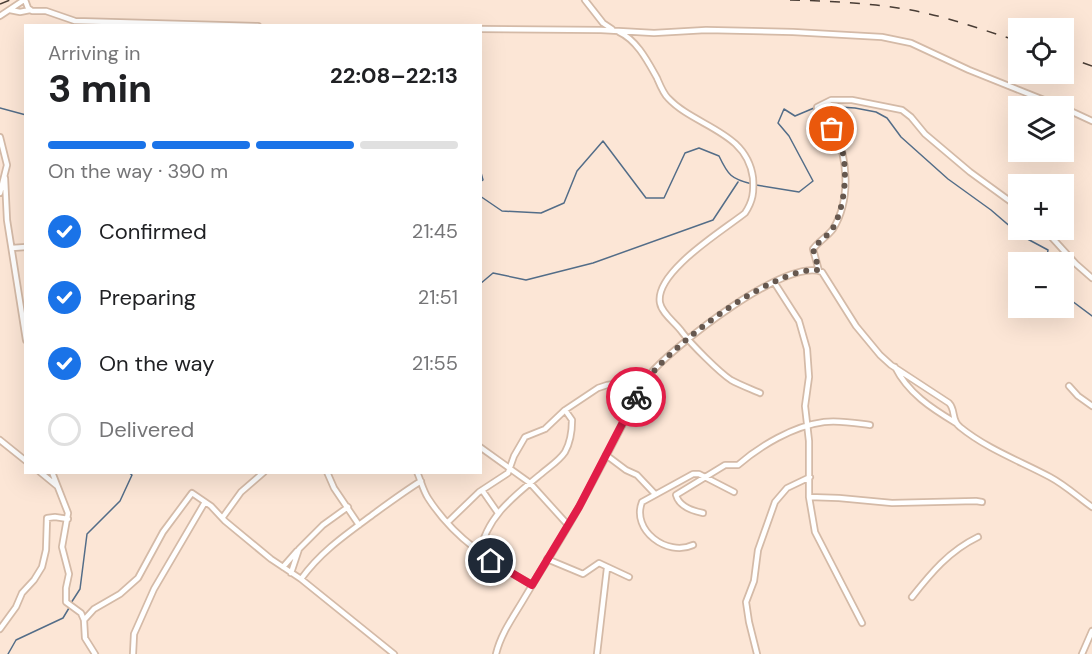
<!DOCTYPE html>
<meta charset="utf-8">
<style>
:root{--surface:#fff;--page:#f2f2f2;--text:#202124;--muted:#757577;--line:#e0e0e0;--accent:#1a73e8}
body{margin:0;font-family:"DM Sans",sans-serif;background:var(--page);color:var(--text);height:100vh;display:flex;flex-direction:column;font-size:22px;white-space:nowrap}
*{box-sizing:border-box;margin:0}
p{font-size:20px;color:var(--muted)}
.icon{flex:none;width:33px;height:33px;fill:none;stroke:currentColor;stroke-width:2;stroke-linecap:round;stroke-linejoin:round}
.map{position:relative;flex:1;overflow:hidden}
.drawer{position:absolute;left:24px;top:24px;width:458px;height:450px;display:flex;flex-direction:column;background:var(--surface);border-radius:0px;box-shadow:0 6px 24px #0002}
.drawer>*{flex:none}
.tools{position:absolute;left:1008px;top:18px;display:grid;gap:12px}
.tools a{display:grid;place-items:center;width:66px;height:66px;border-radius:0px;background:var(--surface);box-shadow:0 6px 24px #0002;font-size:30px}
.pin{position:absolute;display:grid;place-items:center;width:51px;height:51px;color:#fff;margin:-26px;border:3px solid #fff;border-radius:50%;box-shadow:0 2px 6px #0007}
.courier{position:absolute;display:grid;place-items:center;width:60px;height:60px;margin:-30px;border:4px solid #e11d48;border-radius:50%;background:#fff;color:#222;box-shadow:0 2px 8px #0007}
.headline em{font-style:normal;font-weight:700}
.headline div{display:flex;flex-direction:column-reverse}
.headline{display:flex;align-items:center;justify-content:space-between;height:102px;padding:0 24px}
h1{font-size:39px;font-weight:700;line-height:45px}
.bar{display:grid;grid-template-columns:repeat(4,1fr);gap:9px 6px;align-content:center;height:72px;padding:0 24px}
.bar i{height:8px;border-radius:4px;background:var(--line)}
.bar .selected{background:var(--accent)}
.bar p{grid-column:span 4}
ol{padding:0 24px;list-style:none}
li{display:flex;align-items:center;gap:18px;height:66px}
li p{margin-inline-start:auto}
li .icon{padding:6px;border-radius:50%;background:var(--accent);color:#fff;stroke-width:4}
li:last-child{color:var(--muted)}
li i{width:33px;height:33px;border:3px solid var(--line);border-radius:50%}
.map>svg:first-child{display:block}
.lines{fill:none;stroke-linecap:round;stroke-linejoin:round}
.stream{stroke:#536d88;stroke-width:1.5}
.minor-casing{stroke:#d4baa7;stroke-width:8}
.minor{stroke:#fff;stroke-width:4.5}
.rail{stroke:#493d35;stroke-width:1.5;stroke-dasharray:10 10;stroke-linecap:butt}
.done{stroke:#66584f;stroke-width:6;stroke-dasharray:0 10.8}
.route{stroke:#e11d48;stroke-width:8}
</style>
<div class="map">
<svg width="1092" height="654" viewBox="0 0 1092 654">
<rect width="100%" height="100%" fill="#fce6d6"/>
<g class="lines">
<path class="stream" d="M824,106l31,2 21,4 11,6 14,19 47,42 43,31 29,25 28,15 -2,12
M0,108l26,7
M480,169l3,11 -3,2
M756,185l43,7 14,-11 -24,-45 -11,-13 6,-14 11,7 19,-8
M480,196l22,15 39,2 23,-10 13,-32 26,-30 43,57h18l21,-45 14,-5 20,8c9,19 12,23 33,28
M480,284l13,-11 33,7 67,-17 120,-43 25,-38
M1064,295l28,21
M71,603l9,-14 7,-55 33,-33 12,-26 -4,-3
M8,654l8,-14 47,-22 6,-10"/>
<g class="minor-casing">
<path id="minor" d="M25,0l3,8 4,3h14l29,10 183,5
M585,0l18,23 9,6
M10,10l10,2 10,-2
M0,16l24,-16
M480,29l121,1 53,3 52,-3 87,2 89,5 29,6 58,27 90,36
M619,32c18,8 29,30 38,46 3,7 6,15 11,20 27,29 79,33 85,80 1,14 0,23 -8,35 -21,17 -91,59 -85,90 2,11 16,20 22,29 9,12 37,40 49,48 9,5 20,9 29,13
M1064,108l28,13
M0,137l7,28 -7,28
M5,178l2,42 19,120
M1045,230l31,34 16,14
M12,248l14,-1
M819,271l-6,-22c6,-8 15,-13 20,-20 18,-29 15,-71 1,-100l-6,-2 -11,-17v-3l14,-7h21l50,10 9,7 14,17 45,38 48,35
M774,282l25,39 8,28 2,28 -4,29 4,35v56l6,35 47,91
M895,367c13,26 36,41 61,56
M1069,386l9,10 14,10
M0,440l26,21
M480,447l50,36 38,42
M606,455l20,15 11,5 18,19
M40,472l17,14
M52,472l16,41 -6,34 7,27 -3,14v14l15,11 3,7 1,18 10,16
M327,472l7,16 25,37
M417,472c4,9 6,18 11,26 27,42 63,63 104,87
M482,490l16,23
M809,497l30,1 53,5 84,-2 6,1
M703,513c-10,-2 -24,-7 -27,-18l49,-30h13c22,-19 55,-39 86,-43 15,-2 31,1 46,3
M223,517l18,-25 23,-20
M448,522l31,-30 29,-19 6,-17 11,-19 20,-8 20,-19 33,-22 9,-3 15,-2
M693,545c-26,12 -62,-15 -51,-43l51,-28h6l35,18
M480,554c5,-36 34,-58 61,-80 8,-7 18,-13 24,-22 5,-9 7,-21 7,-32l-7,-10
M547,559l36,15 16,-11 30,14
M283,567l14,-16
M291,573l8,-24 24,-24 25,-18
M301,579c20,-28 47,-46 74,-66 15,-11 30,-22 46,-32
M912,597c19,-24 37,-46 66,-60
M84,620l10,-11 26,-15 18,-16 25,-46 29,-39 19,13 14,15 46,38 30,20 93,75
M0,629l16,-22 6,-14 12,-13 8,-13 4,-17 1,-32 8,-1 13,2
M133,654l1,-20 20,-45 51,-87
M496,654c5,-21 18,-38 29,-57 18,-30 37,-59 54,-90 15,-27 29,-54 43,-81 8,-17 15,-37 28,-52 24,-28 136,-117 172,-102l34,54 24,29 11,10 58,38c7,7 2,17 11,24 27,22 60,34 90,50 15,8 28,20 42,30
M597,654l10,-86
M757,654l-8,-32 -3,-20 8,-21 4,-31 17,-48 12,-14 23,-11
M1082,654l10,-23"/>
</g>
<use href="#minor" class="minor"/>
<path class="rail" d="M790,0c40,1 81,3 121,10 37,7 72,20 107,31
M0,4l10,-4
M1064,56l28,10"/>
</g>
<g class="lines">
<path class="done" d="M636,397c18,-42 136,-131 183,-127l-6,-21c6,-8 15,-13 20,-21 14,-24 18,-78 -1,-99"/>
<path class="route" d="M491,561l41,24 47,-78 57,-110"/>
</g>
</svg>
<div class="tools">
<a><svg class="icon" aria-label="locate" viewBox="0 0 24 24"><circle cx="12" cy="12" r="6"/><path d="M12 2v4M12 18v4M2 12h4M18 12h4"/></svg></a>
<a><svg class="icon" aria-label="layers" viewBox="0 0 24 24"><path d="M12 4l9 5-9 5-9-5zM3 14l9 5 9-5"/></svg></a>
<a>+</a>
<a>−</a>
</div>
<div class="pin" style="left:832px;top:129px;background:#ea580c"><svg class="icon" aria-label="bag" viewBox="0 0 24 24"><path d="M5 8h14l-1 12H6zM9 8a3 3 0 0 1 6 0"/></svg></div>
<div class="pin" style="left:491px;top:561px;background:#1f2937"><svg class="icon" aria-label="home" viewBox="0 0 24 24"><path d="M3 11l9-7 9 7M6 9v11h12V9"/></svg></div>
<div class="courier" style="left:636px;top:397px"><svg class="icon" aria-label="bike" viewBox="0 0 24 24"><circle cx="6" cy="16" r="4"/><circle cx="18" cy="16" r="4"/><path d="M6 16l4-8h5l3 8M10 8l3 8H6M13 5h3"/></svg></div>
<section class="drawer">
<div class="headline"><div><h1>3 min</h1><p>Arriving in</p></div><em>22:08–22:13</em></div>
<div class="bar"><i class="selected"></i><i class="selected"></i><i class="selected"></i><i></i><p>On the way · 390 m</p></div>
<ol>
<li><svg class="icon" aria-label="check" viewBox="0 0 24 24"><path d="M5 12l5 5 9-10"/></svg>Confirmed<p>21:45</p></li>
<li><svg class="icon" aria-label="check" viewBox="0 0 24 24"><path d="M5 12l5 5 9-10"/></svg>Preparing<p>21:51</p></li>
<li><svg class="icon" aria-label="check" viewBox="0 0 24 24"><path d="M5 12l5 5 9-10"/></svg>On the way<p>21:55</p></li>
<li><i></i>Delivered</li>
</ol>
</section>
</div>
